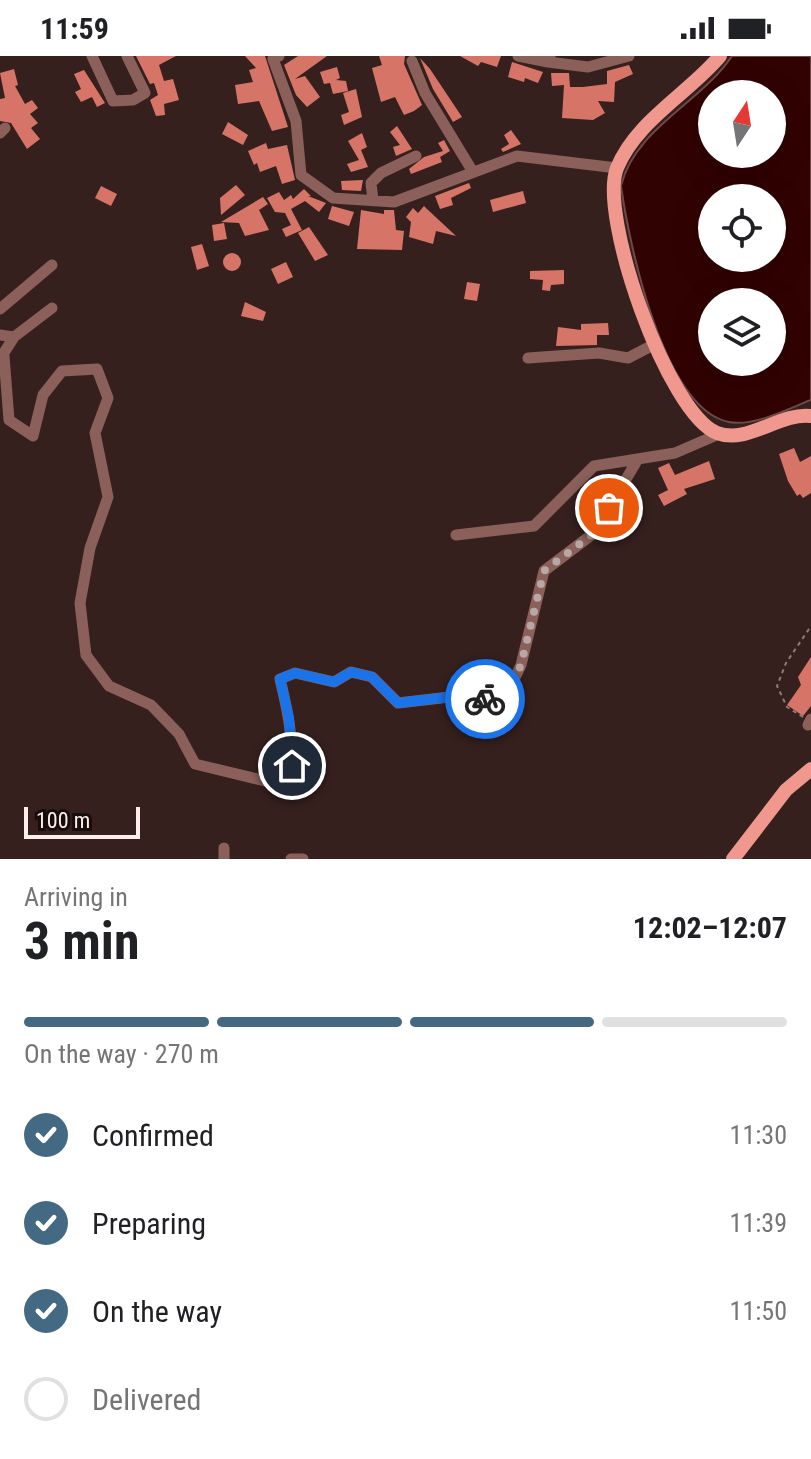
<!DOCTYPE html>
<meta charset="utf-8">
<style>
:root{--surface:#fff;--page:#f2f2f2;--text:#202124;--muted:#757577;--line:#e0e0e0;--accent:#446982}
body{margin:0;font-family:"Roboto Condensed",sans-serif;background:var(--page);color:var(--text);height:100vh;display:flex;flex-direction:column;font-size:30px;white-space:nowrap}
*{box-sizing:border-box;margin:0}
p{font-size:26px;color:var(--muted)}
.icon{flex:none;width:44px;height:44px;fill:none;stroke:currentColor;stroke-width:2;stroke-linecap:round;stroke-linejoin:round}
.map{position:relative;height:803px;overflow:hidden}
.drawer{display:flex;flex-direction:column;background:var(--surface);flex:1}
.drawer>*{flex:none}
.needle{width:52px;rotate:12deg}
.buttons{position:absolute;left:698px;top:24px;display:grid;gap:16px}
.buttons a{display:grid;place-items:center;width:88px;height:88px;border-radius:50%;background:var(--surface);box-shadow:0 8px 32px #0002;font-size:40px}
.scale{position:absolute;left:24px;bottom:20px;width:116px;box-sizing:border-box;padding-left:8px;border:4px solid #feefec;border-top:0;font-size:22px;line-height:28px;white-space:nowrap;color:#feefec;-webkit-text-stroke:6px #170d0c;paint-order:stroke}
.pin{position:absolute;display:grid;place-items:center;width:68px;height:68px;color:#fff;margin:-34px;border:4px solid #fff;border-radius:50%;box-shadow:0 2px 8px #0007}
.courier{position:absolute;display:grid;place-items:center;width:80px;height:80px;margin:-40px;border:6px solid #1a73e8;border-radius:50%;background:#fff;color:#222;box-shadow:0 2px 10px #0007}
.summary em{font-style:normal;font-weight:700}
.summary div{display:flex;flex-direction:column-reverse}
.summary{display:flex;align-items:center;justify-content:space-between;height:136px;padding:0 24px}
h1{font-size:52px;font-weight:700;line-height:60px}
.bar{display:grid;grid-template-columns:repeat(4,1fr);gap:12px 8px;align-content:center;height:96px;padding:0 24px}
.bar i{height:10px;border-radius:6px;background:var(--line)}
.bar .current{background:var(--accent)}
.bar p{grid-column:span 4}
ol{padding:0 24px;list-style:none}
li{display:flex;align-items:center;gap:24px;height:88px}
li p{margin-inline-start:auto}
li .icon{padding:8px;border-radius:50%;background:var(--accent);color:#fff;stroke-width:4}
li:last-child{color:var(--muted)}
li i{width:44px;height:44px;border:4px solid var(--line);border-radius:50%}
.status{display:flex;justify-content:space-between;align-items:center;height:56px;padding:0 40px;background:var(--surface);direction:ltr}
.status svg{height:22px;fill:currentColor}
.map>svg:first-child{display:block}
.water{fill:#310202;stroke:#6e4948;stroke-width:2;fill-rule:evenodd}
.building{fill:#d77468}
.lines{fill:none;stroke-linecap:round;stroke-linejoin:round}
.path{stroke:#8f7c79;stroke-width:2;stroke-dasharray:4 4;stroke-linecap:butt}
.minor{stroke:#8b605a;stroke-width:11}
.major{stroke:#f0988d;stroke-width:14}
.done{stroke:#b8a7a4;stroke-width:8;stroke-dasharray:0 14.4}
.route{stroke:#1a73e8;stroke-width:10}
</style>
<div class="status"><b>11:59</b><svg viewBox="0 0 49 12"><path d="M0 12V9h3v3zM5 12V6h3v6zM10 12V3h3v9zM15 12V0h3v12zM26 1h20v11H26zM47 4h2v5h-2z"/></svg></div>
<div class="map">
<svg width="811" height="803" viewBox="0 0 811 803">
<rect width="100%" height="100%" fill="#36201e"/>
<path class="water" d="M732,0h79v344c-24,9 -57,27 -82,22 -66,-13 -100,-179 -108,-236 14,-58 80,-83 111,-130zM712,38h60v60h-60zM712,142h60v60h-60zM712,246h60v60h-60z"/>
<path class="building" d="M136,0h40l-17,9 5,16 9,-2 6,21 -15,4 1,11 -9,1 -6,-16 8,-5 -4,-12 -4,1z
M245,0h20l23,71 -16,4 -13,-30 -21,3 -3,-19 18,-3 -4,-12 7,-2z
M298,0h29l-32,23 10,-3 15,21 -13,10 -11,-12 -12,-30z
M379,0h26l-1,8 18,41 -8,6 -10,4 -9,-18 -14,5 -9,-34 10,-3z
M460,0h41l-4,11 -16,-5 -3,4z
M420,2l10,11 32,48 -9,5 -20,-33z
M512,6l31,10 -5,11 -13,-5 -1,4 -16,-5z
M629,9l4,9 -18,8 -1,20 -16,-1 7,12 -12,7 -31,-2 2,-33 -12,1 -1,-13h18l1,14h13l24,-3v-13z
M337,11l3,11 -4,2 10,1 2,10 -15,3 -3,-11 -6,1 -4,-12z
M14,13l4,16 -3,1 10,18 7,-4 6,8 -8,6 8,9 -7,5 9,11 -13,10 -16,-26 -11,-2v-22l5,-1 -5,-25z
M84,14l21,33 -8,4 -5,-10 -11,5 -6,-10 6,-3 -7,-15z
M356,33l6,28 -18,8 -3,-10 8,-3 -6,-19z
M228,66l20,13 -5,10 -21,-11z
M397,70l15,23 -16,7 -3,-9 7,-2 -10,-13z
M511,74l10,14 -18,8 -2,-3 8,-5 -5,-9z
M362,77l5,14 -6,3 7,17 -17,5 -4,-8 12,-4 -11,-19z
M444,84l6,11 -10,6 2,5 -31,12 -2,-5 15,-12 19,-6 -5,-8z
M266,87l2,6 19,-4 8,35 -13,4 -6,-18 -16,6 -3,-9 -3,2 -6,-14z
M363,124l-2,11 -19,-1 -1,-9z
M469,127l2,5 -20,10 2,7 -13,4 -5,-13z
M236,129l9,10 -24,20 -1,-17z
M101,130l16,8 -6,12 -16,-8z
M304,133l7,7h-3l18,7 -7,9 -14,-11 -14,8 11,21 -16,7 -4,-8 9,-4 -6,-12 -10,-1 -8,-14 12,-6 5,8 7,-5 2,4z
M523,135l3,12 -33,9 -3,-12z
M263,141l5,7 -9,6 10,20 -24,6 -6,-13 -18,-1z
M332,150l22,6 -5,14 -21,-7z
M424,150l3,3 29,27 -20,-5 -3,13 -24,-7 2,-15 -5,-5 7,-9 5,5z
M361,154l23,4v-4h10l2,20 8,1 -2,19 -45,-1z
M224,167l3,16 -13,2 -2,-16z
M309,171l19,28 -13,6 -17,-28z
M202,188l7,22 -12,4 -6,-23z
M223 206a9 9 0 1 1 18 0a9 9 0 1 1-18 0Z
M286,206l7,15 -15,7 -7,-15z
M564,214v14l-13,1 -1,6 -8,-1 1,-10 -13,-1v-8z
M467,226l13,2 -3,17 -13,-2z
M245,246l21,10 -3,9 -22,-5z
M608,267l1,12h-12v10l-41,1 2,-19 23,3v-6z
M794,392l6,14 11,-6v37l-8,5 -3,-4 -3,2 -9,-15 -9,-27z
M709,405l6,18 -31,10 3,5 -23,12 -6,-11 10,-5 -10,-22 11,-5 6,12z
M811,601v49l-8,10 -16,-11 14,-20 -3,-8z"/>
<g class="lines">
<path class="path" d="M803,661l-16,-10 -10,-21 9,-23 25,-37"/>
<path class="minor" d="M92,0l21,45 20,-1 12,-7 -18,-37
M279,0l-6,3 23,62 5,54 32,23 61,4 123,-46 100,12
M518,0l30,6 2,-5
M412,5l13,32 48,79
M548,6l40,5 41,-11
M0,77l5,-5
M373,144l-2,-17 10,-10 35,-17
M0,253l52,-44
M0,279l14,2 -14,22
M14,281l38,-29
M4,300l5,64 24,16 10,-41 19,-24 35,-2 11,29 -13,35 13,64 -18,51 -10,55 6,52 23,31 42,19 28,29 16,30 87,21c17,-33 6,-71 -2,-106l15,-6 39,9 17,-10 21,5 26,26 69,-8 36,8 18,-38 23,-94 50,-38 44,-74
M528,302l71,-5 29,5 27,-14
M456,479l78,-9 60,-60 81,-13 44,-19
M808,669l3,-6
M224,803v-11
M291,803h12"/>
<path class="major" d="M720,0c-31,37 -84,65 -103,112 -19,47 51,246 100,265 30,12 63,-21 94,-17
M733,803l53,-69 25,-21"/>
</g>
<g class="lines">
<path class="done" d="M485,643l18,4 18,-38 23,-94 50,-38 15,-25"/>
<path class="route" d="M292,710l-3,-48 -9,-39 15,-6 39,9 17,-10 21,5 26,26 69,-8 18,4"/>
</g>
</svg>
<div class="buttons">
<a><svg class="needle" viewBox="-14 -14 28 28"><path d="M0-13l5 13h-10z" fill="#e53935"/><path d="M0 13l5-13h-10z" fill="#757577"/></svg></a>
<a><svg class="icon" aria-label="locate" viewBox="0 0 24 24"><circle cx="12" cy="12" r="6"/><path d="M12 2v4M12 18v4M2 12h4M18 12h4"/></svg></a>
<a><svg class="icon" aria-label="layers" viewBox="0 0 24 24"><path d="M12 4l9 5-9 5-9-5zM3 14l9 5 9-5"/></svg></a>
</div>
<div class="scale">100 m</div>
<div class="pin" style="left:609px;top:452px;background:#ea580c"><svg class="icon" aria-label="bag" viewBox="0 0 24 24"><path d="M5 8h14l-1 12H6zM9 8a3 3 0 0 1 6 0"/></svg></div>
<div class="pin" style="left:292px;top:710px;background:#1f2937"><svg class="icon" aria-label="home" viewBox="0 0 24 24"><path d="M3 11l9-7 9 7M6 9v11h12V9"/></svg></div>
<div class="courier" style="left:485px;top:643px"><svg class="icon" aria-label="bike" viewBox="0 0 24 24"><circle cx="6" cy="16" r="4"/><circle cx="18" cy="16" r="4"/><path d="M6 16l4-8h5l3 8M10 8l3 8H6M13 5h3"/></svg></div>
</div>
<section class="drawer">
<div class="summary"><div><h1>3 min</h1><p>Arriving in</p></div><em>12:02–12:07</em></div>
<div class="bar"><i class="current"></i><i class="current"></i><i class="current"></i><i></i><p>On the way · 270 m</p></div>
<ol>
<li><svg class="icon" aria-label="check" viewBox="0 0 24 24"><path d="M5 12l5 5 9-10"/></svg>Confirmed<p>11:30</p></li>
<li><svg class="icon" aria-label="check" viewBox="0 0 24 24"><path d="M5 12l5 5 9-10"/></svg>Preparing<p>11:39</p></li>
<li><svg class="icon" aria-label="check" viewBox="0 0 24 24"><path d="M5 12l5 5 9-10"/></svg>On the way<p>11:50</p></li>
<li><i></i>Delivered</li>
</ol>
</section>
